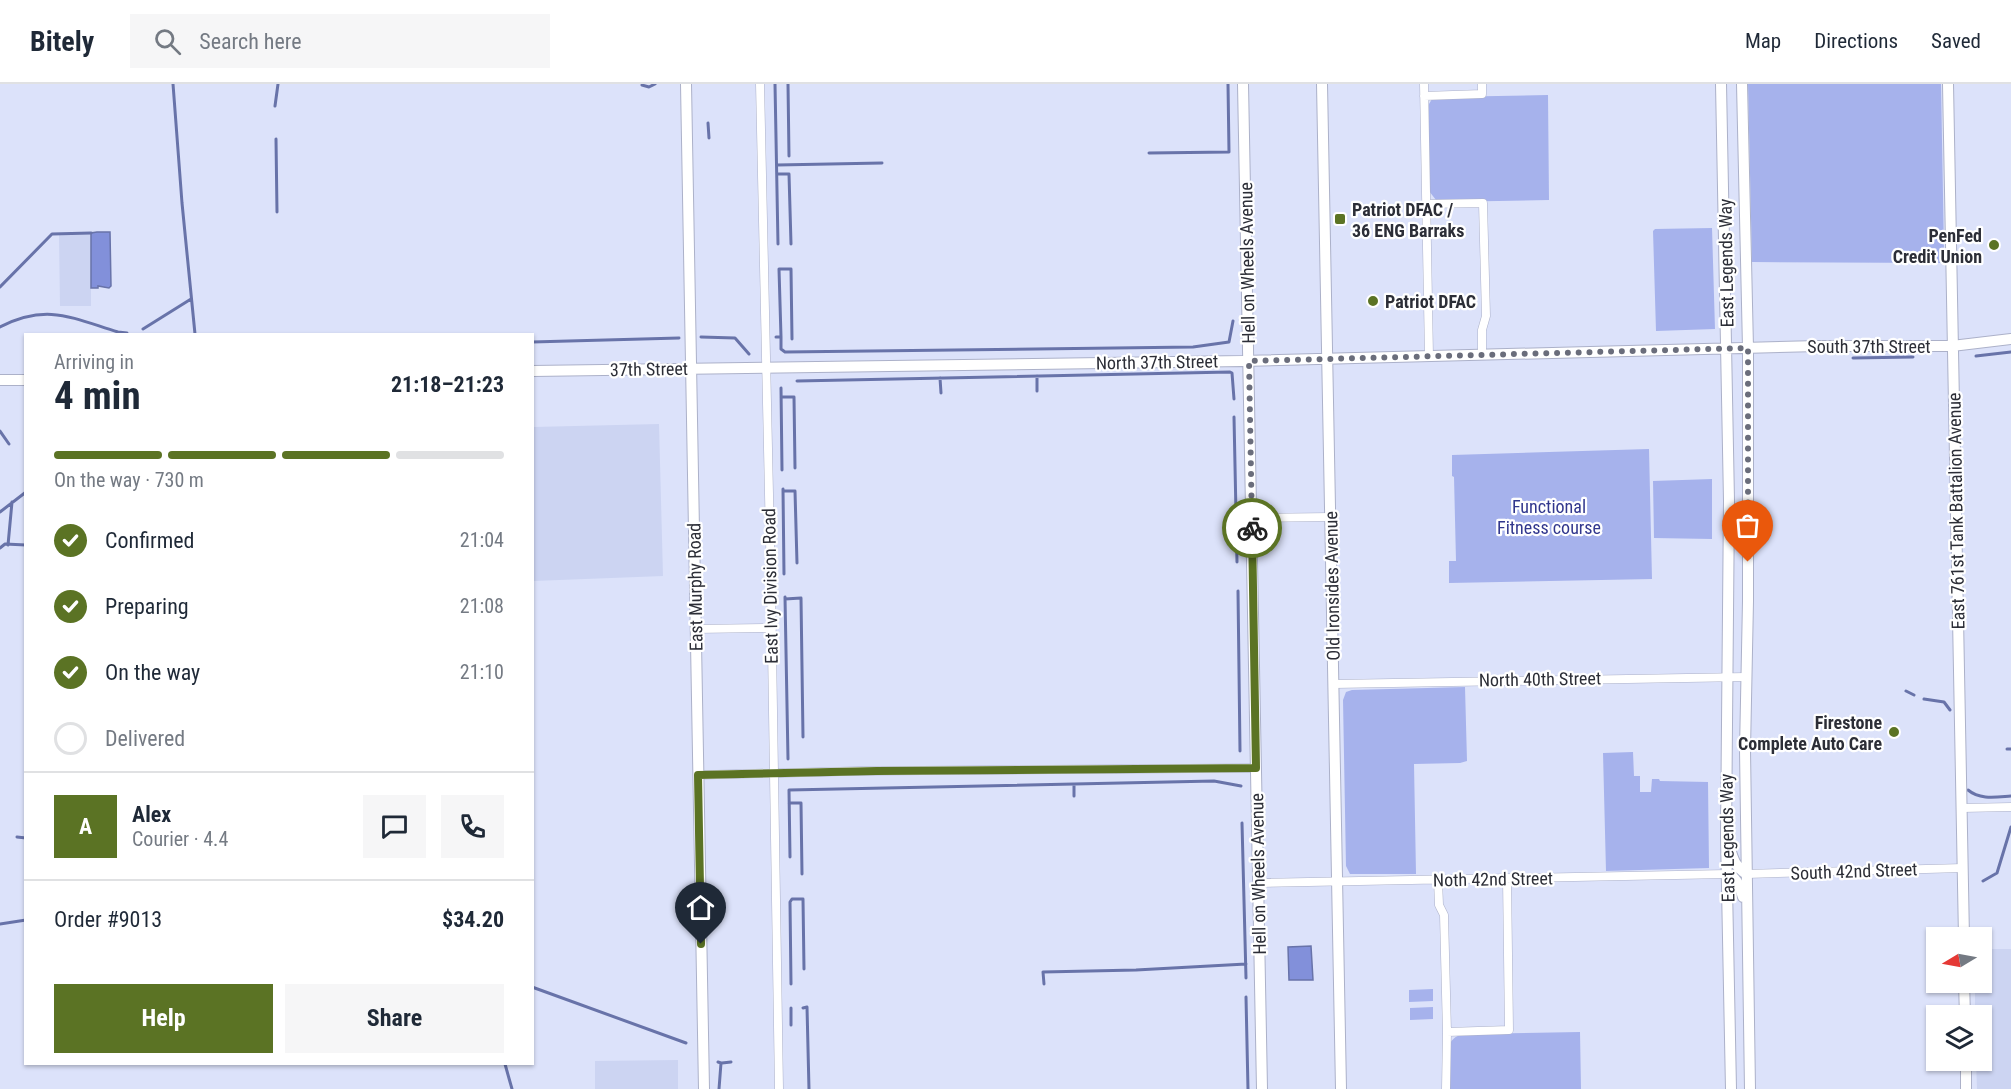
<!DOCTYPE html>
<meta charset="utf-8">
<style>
:root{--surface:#fff;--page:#f6f6f7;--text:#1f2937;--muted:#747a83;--line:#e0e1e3;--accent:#5b7324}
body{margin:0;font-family:"Roboto Condensed",sans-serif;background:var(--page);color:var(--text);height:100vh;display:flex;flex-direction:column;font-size:22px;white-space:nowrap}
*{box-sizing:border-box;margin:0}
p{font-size:20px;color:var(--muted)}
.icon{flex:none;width:33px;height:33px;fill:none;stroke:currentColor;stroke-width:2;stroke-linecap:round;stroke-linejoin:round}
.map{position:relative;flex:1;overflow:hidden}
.drawer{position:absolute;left:24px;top:249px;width:510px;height:732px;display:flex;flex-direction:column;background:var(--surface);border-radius:0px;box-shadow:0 2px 4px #0004}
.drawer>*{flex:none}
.needle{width:39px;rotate:260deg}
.fabs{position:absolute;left:1926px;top:843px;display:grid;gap:12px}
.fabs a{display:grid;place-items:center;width:66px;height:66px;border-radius:0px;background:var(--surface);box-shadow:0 2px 4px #0004;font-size:30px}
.pin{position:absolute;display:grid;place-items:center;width:51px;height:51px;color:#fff;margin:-62px -26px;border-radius:50% 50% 50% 0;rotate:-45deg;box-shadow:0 0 6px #0007}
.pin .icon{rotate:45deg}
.courier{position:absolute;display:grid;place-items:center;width:60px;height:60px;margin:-30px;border:4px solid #5b7324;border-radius:50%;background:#fff;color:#222;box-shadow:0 2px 8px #0007}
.headline em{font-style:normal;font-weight:700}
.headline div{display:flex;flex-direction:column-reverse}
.headline{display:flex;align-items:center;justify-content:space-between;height:102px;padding:0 30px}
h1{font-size:39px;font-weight:700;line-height:45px}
.bar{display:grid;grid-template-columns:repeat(4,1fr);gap:9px 6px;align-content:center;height:72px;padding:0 30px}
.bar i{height:8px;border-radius:4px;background:var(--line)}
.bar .current{background:var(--accent)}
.bar p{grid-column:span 4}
.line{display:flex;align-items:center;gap:15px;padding:0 30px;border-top:2px solid var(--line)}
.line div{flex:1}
.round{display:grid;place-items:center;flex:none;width:63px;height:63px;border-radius:0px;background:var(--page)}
ol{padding:0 30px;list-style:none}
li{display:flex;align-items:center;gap:18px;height:66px}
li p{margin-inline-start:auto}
li .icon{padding:6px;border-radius:50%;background:var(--accent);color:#fff;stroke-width:4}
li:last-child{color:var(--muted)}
li i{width:33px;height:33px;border:3px solid var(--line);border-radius:50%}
.button{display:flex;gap:12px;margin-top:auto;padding:12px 30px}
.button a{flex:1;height:69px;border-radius:0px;background:var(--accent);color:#fff;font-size:24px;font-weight:700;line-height:69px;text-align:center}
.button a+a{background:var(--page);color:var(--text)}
header{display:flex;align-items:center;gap:36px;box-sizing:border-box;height:84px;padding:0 30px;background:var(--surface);border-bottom:2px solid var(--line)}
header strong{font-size:28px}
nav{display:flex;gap:33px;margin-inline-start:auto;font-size:21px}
.search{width:420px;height:54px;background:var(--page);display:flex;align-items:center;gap:15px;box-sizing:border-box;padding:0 21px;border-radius:0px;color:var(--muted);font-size:22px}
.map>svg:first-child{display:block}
.built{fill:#ccd4f2}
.green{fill:#a6b2ec}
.water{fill:#8290da;stroke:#6873a9;stroke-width:1.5}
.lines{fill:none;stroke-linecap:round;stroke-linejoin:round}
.stream{stroke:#6873a9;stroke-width:3}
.street-casing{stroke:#acb1c9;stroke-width:9}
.secondary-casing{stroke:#acb1c9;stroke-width:12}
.street{stroke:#fff;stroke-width:8}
.secondary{stroke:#fff;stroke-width:10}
.done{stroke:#6a6d7b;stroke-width:6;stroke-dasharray:0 10.8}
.route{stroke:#5b7324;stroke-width:8}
.poi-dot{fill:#5b7324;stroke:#fff;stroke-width:2}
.labels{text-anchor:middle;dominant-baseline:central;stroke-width:4.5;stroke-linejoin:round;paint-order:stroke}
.poi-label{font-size:18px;font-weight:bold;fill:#2c2e37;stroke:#fff;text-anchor:start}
.street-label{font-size:18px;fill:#2c2e37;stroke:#fff}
.park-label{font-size:18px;fill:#31378d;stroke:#fff}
</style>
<header>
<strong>Bitely</strong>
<div class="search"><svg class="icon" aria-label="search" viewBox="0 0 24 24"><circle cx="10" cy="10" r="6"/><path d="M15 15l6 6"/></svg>Search here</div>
<nav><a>Map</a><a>Directions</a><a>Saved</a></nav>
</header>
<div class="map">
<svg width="2011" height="1005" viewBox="0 0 2011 1005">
<rect width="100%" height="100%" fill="#dce2fa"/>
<path class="built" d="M91,149v73h-31l-1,-72z
M659,340l4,152 -130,5v-154z
M1982,865h29v140h-34l-1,-28 6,-1v-44l-7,-1v-32l7,-1z
M678,976v29h-83v-28z"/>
<path class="green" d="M1748,0h193l3,167 -1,12 -191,-1z
M1548,11l1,105 -108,2 -5,-2 -7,-9 -3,-82 6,-10 9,-2z
M1712,144l3,101 -59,2 -3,-100 2,-2z
M1649,365l3,130 -203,4v-22h7l-2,-84 -2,-1v-21z
M1712,395v60l-58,-1 -1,-57z
M1465,603l2,74 -7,2 -46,1 2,110h-66l-4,-8 -3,-166 3,-8 6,-2z
M1633,668l1,24h6v16h11l1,-13h7l1,2 48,1 1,86 -103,3 -3,-118z
M1433,905v12l-24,1v-12z
M1433,923v12l-23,1v-12z
M1580,948l1,57h-131l-1,-42c2,-8 6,-10 13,-13z"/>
<path class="water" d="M97,148h13l1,54 -2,2 -11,-2v2h-7v-55z
M1311,862l2,34h-24l-1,-33z"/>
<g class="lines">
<path class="stream" d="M173,0l9,119 13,131
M775,0l3,160
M788,0l1,72
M642,1l7,2 6,-3
M275,22l3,-22
M708,39l1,15
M276,55l1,73
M1149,69l80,-1 -1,-68
M777,81l105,-2
M777,90h12l2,70
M0,203l52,-53 39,-1
M0,243c47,-24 72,-9 118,5l9,1
M143,245l48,-30
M701,253l34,1 14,16
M776,253h5l-2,-68h12l1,70
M781,253v12l4,3 408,-5 36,-5 4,-21
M532,258l147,-4
M1976,272l35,-4
M1853,274l60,-1
M1037,292v15
M940,294l1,15
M797,297l433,-9 2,1 2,26
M781,304l1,82
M781,313h13l1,71
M1234,333l3,145
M0,347l9,13
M783,405l1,85
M783,407h12l2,72
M0,428l26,-20
M8,461l4,-43
M0,464l5,-4 21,1
M1238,507l2,160
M785,513l3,162
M785,515l16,-1 2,139
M1906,607l8,4
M1924,615l20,3 6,8
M2007,665h4
M1968,706c12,10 28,7 43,6
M1074,712v-11
M789,719h12l1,71
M1242,739l4,155
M17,753l9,1
M790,773l-1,-67 425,-9 27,5
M1983,797l14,-8 14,-46
M0,840l26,-4
M791,900l-1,-82 2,-3h11l1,70
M1044,900l-1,-12 93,-2 110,-6
M532,903l154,56
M1246,913l2,92
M803,924l4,-1 2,82
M791,941v-17
M718,978l3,1 -2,26
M722,979l9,-1
M505,980l7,25"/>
<g class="street-casing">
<path id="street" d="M760,0l11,501 8,504
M1424,0l5,272
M1424,12l58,-2v-10
M1426,120l57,-1 3,113 -4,14v24
M1252,434l79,-1
M695,545l77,-1
M1334,600l412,-7
M698,691l161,-4 397,-3
M1962,724l49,-1
M1746,790l217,-6
M1438,796l1,25 5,10 3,117 -1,57
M1259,799l468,-9
M1447,948l62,-2 -2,-152"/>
</g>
<g class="secondary-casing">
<path id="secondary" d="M686,0l18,1005
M1243,0l19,1005
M1322,0l19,1005
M1721,0l8,417 -3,336 5,252
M1742,0l6,264v253l-3,149 5,339
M1948,0l16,854
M532,287l711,-10 575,-15h134l59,-7
M0,296h26
M1730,764c3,12 6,19 16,26
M1727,790c11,4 12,12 16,23
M1964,898l1,34
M1966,976v29"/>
</g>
<use href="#street" class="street"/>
<use href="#secondary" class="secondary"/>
</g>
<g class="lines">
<path class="done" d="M1252,444l-3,-167 499,-13v214"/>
<path class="route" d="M701,860l-3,-169 179,-4 379,-3 -4,-240"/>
</g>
<g class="poi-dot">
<rect x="1334" y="129" width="12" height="12" rx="3"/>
<circle cx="1994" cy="161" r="6"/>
<circle cx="1373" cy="217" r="6"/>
<circle cx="1894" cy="648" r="6"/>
</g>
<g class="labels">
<g class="poi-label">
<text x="1352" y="125">Patriot DFAC /<tspan x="1352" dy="21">36 ENG Barraks</tspan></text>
<text x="1982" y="151" text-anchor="end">PenFed<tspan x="1982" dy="21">Credit Union</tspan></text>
<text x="1385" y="217">Patriot DFAC</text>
<text x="1882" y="638" text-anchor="end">Firestone<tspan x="1882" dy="21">Complete Auto Care</tspan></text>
</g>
<g class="street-label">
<text transform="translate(1247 179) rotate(-91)">Hell on Wheels Avenue</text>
<text transform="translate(1726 179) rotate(-91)">East Legends Way</text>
<text x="1869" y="262">South 37th Street</text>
<text transform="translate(1157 278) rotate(-1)">North 37th Street</text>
<text transform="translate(649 285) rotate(-1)">37th Street</text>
<text transform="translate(1956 427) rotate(-91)">East 761st Tank Battalion Avenue</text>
<text transform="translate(770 502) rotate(-91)">East Ivy Division Road</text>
<text transform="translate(1332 502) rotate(-91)">Old Ironsides Avenue</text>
<text transform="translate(695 503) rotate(-91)">East Murphy Road</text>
<text transform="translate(1540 595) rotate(-1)">North 40th Street</text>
<text transform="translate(1727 754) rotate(-91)">East Legends Way</text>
<text transform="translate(1854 787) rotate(-2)">South 42nd Street</text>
<text transform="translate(1258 790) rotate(-91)">Hell on Wheels Avenue</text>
<text transform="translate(1493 795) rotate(-1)">Noth 42nd Street</text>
</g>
<g class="park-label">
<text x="1549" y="422">Functional<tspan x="1549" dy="21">Fitness course</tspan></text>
</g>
</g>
</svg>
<div class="fabs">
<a><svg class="needle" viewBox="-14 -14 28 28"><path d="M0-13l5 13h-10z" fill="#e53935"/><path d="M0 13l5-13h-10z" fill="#747a83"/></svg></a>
<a><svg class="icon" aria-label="layers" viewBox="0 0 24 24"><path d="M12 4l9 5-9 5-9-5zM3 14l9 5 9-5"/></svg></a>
</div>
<div class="pin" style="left:1748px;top:478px;background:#ea580c"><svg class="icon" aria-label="bag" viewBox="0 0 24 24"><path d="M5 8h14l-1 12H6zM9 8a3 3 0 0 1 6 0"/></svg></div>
<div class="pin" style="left:701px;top:860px;background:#1f2937"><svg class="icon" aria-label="home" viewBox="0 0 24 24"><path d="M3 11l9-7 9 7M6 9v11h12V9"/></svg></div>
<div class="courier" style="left:1252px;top:444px"><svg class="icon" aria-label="bike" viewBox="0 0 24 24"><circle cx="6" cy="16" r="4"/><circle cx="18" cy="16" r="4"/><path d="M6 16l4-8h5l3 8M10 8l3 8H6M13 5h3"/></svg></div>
<section class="drawer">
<div class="headline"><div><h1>4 min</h1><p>Arriving in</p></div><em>21:18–21:23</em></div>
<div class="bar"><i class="current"></i><i class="current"></i><i class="current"></i><i></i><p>On the way · 730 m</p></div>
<ol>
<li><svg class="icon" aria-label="check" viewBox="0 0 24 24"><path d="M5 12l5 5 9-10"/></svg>Confirmed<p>21:04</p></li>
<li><svg class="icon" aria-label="check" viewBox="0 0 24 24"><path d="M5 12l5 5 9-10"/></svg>Preparing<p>21:08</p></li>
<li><svg class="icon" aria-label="check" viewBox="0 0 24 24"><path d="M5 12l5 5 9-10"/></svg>On the way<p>21:10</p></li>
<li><i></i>Delivered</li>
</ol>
<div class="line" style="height:108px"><b class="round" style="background:var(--accent);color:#fff">A</b><div><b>Alex</b><p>Courier · 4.4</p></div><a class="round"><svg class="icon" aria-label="chat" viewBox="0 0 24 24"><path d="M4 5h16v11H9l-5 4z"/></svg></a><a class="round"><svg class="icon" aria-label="phone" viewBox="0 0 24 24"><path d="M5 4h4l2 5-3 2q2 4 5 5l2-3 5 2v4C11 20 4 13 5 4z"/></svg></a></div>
<div class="line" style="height:78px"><div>Order #9013</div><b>$34.20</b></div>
<div class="button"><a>Help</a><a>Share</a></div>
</section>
</div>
